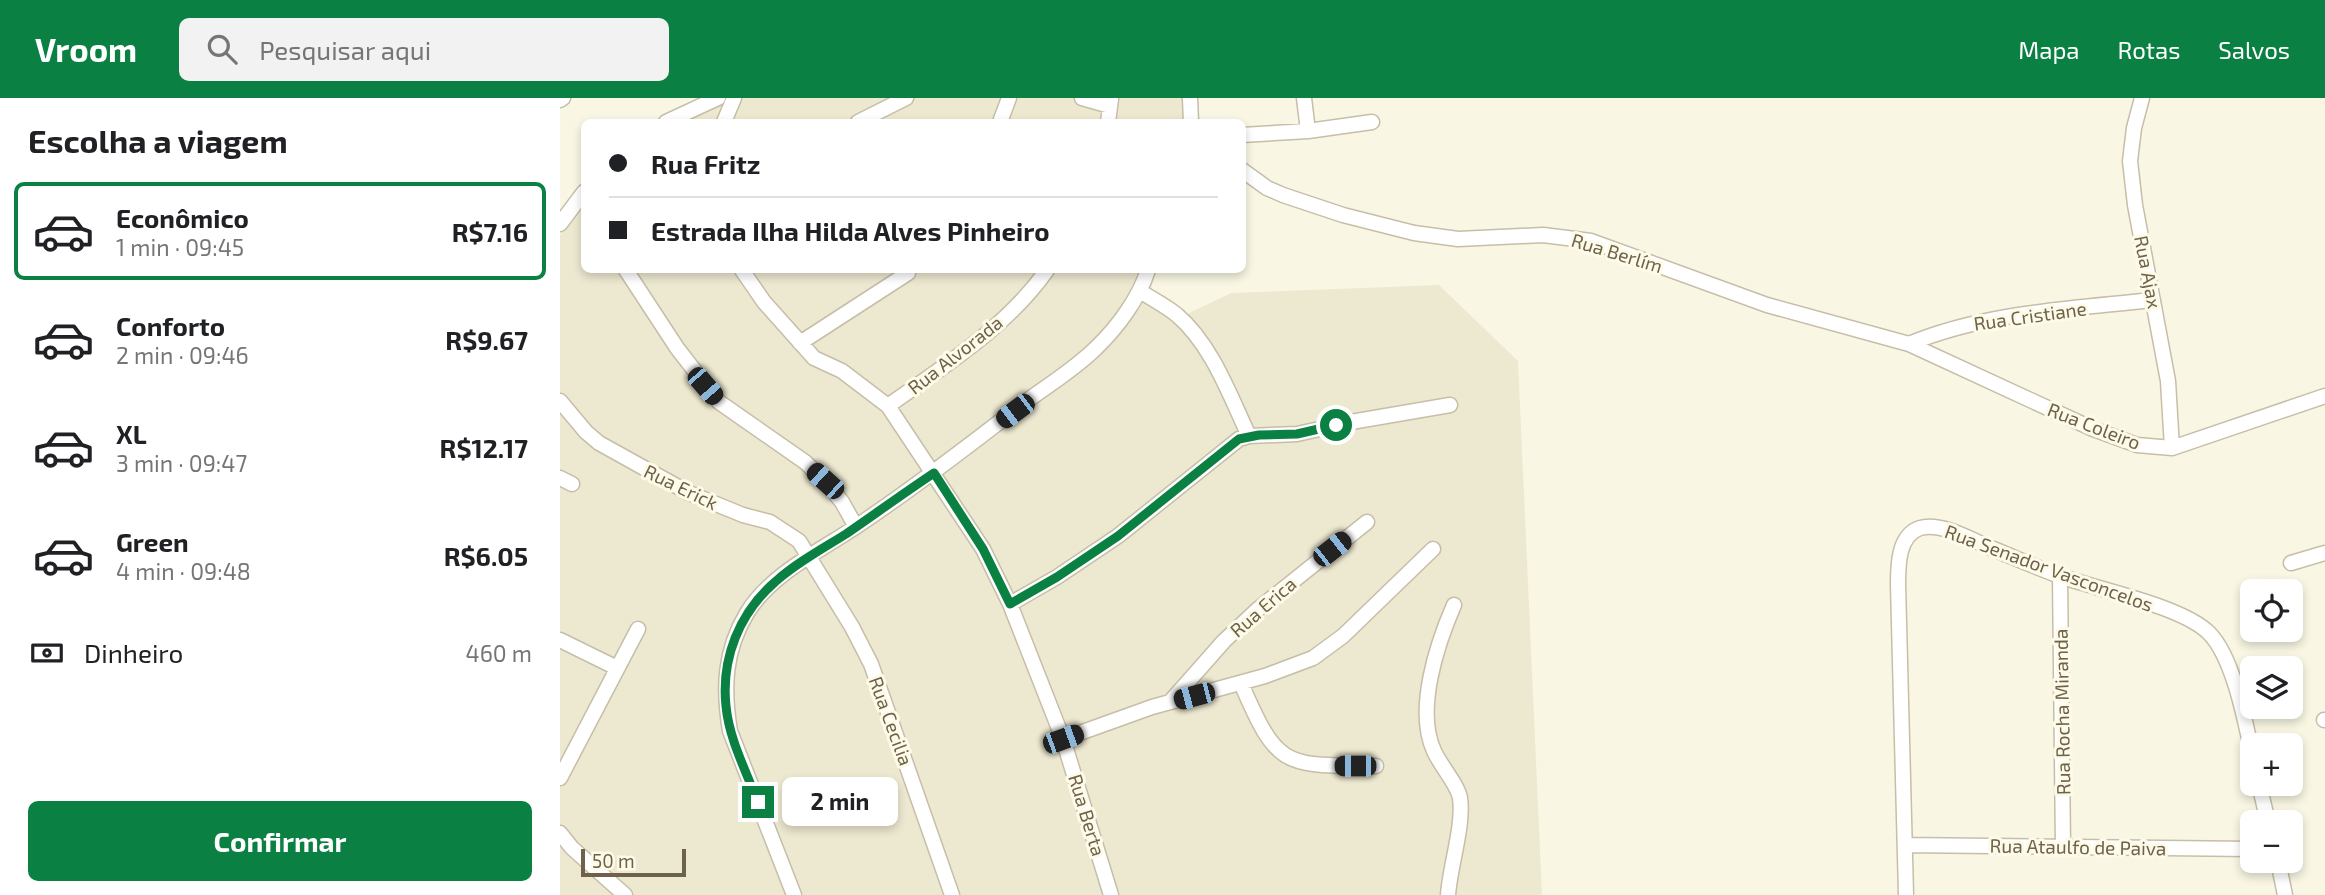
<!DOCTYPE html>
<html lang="pt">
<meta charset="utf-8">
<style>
body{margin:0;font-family:"Exo 2",sans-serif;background:#f2f2f2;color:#202124;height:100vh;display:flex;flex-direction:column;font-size:26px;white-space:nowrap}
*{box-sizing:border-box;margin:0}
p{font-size:23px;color:#757577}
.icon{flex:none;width:38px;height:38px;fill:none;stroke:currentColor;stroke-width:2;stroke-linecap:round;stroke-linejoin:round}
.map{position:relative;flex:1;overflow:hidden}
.details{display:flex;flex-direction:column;background:#fff;width:560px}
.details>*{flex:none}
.guide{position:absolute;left:21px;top:21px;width:665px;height:154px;border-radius:10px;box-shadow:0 4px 10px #0003;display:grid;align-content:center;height:154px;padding:0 28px;background:#fff}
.tools{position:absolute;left:1680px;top:481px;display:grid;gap:14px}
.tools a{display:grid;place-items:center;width:63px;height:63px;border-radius:10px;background:#fff;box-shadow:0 4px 10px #0003;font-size:35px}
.scale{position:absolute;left:21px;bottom:18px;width:105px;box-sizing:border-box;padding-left:7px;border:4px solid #6e624c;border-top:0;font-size:19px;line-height:24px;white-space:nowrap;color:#6e624c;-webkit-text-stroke:5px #fdfbe8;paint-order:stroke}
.end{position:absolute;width:32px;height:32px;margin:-16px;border:9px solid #0b8043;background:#fff;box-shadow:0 0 0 4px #fff}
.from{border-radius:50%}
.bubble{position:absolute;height:49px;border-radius:10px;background:#fff;box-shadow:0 4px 10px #0003;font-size:23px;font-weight:700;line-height:49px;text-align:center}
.car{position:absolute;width:21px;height:42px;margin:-21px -10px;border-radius:9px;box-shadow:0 0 5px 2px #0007;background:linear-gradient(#222 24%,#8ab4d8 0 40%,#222 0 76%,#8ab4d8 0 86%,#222 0)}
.guide b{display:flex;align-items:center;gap:24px;height:66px;font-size:26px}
.guide b+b{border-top:2px solid #e0e0e0}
.guide i{width:18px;height:18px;background:#202124}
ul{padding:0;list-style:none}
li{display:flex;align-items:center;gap:21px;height:98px;margin:0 14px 10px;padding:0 14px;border:4px solid transparent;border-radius:10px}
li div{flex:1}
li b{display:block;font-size:26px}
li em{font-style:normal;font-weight:700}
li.current{border-color:#0b8043}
li>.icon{width:63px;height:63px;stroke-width:1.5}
h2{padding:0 28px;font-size:32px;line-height:84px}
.pay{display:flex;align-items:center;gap:18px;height:77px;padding:0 28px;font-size:26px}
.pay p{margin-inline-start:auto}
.action{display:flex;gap:14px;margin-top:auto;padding:14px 28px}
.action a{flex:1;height:80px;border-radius:10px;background:#0b8043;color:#fff;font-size:28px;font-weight:700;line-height:80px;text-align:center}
header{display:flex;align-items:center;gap:42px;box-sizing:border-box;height:98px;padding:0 35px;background:#0b8043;color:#fff}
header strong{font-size:33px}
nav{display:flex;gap:38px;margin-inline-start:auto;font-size:24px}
.search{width:490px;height:63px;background:#f2f2f2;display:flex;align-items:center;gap:18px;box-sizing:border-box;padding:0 24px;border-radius:10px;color:#757577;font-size:26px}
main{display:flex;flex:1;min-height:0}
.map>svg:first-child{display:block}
</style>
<header>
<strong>Vroom</strong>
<div class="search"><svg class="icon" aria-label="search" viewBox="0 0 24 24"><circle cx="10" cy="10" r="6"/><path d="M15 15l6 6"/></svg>Pesquisar aqui</div>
<nav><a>Mapa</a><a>Rotas</a><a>Salvos</a></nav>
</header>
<main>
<section class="details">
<h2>Escolha a viagem</h2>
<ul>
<li class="current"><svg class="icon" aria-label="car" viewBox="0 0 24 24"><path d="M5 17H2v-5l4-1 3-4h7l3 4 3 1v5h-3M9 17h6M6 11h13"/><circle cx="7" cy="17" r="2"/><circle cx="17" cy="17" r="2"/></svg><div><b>Econômico</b><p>1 min · 09:45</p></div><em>R$7.16</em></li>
<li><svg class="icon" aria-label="car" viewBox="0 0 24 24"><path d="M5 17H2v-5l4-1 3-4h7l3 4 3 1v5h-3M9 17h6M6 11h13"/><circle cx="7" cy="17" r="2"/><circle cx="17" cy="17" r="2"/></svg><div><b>Conforto</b><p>2 min · 09:46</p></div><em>R$9.67</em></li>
<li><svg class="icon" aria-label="car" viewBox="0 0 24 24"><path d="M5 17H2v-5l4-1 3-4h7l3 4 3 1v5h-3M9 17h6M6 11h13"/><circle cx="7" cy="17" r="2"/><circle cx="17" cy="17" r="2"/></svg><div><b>XL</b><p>3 min · 09:47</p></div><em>R$12.17</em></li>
<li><svg class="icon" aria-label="car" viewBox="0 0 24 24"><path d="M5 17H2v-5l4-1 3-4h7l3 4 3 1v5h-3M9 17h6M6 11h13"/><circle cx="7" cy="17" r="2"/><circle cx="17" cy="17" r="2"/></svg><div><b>Green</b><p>4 min · 09:48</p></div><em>R$6.05</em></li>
</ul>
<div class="pay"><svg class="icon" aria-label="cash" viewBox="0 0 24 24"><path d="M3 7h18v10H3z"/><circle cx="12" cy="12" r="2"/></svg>Dinheiro<p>460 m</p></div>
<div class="action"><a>Confirmar</a></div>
</section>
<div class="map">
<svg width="1765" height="797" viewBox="0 0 1765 797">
<rect width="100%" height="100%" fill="#f9f7e3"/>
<path fill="#ede8d0" d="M161,0H631L635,24H116Z
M24,106V172H596L589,198L623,218L671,195L879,187L958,263L982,797H0V137Z"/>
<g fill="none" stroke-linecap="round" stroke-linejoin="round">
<defs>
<path id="street" d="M522,0L550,8
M630,0L631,24
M744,0L748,33
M1582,0L1574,30L1570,63L1575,107L1608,283L1612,350
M0,2L3,0
M106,24L158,0
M164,24L174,0
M298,24L346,0
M440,24L449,0
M548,24L551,1
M682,37L748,33L812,24
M682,72L707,90L723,97L783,117L854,135L898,141L983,137L1031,143L1207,207L1349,246L1533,331L1577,347L1612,350L1765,298
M0,126L24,94
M66,172L117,250L159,304L245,364L265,383L282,404L296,429
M182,172L204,204L254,260L282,273L328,308L423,451L450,506L503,641L551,797
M580,193C592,201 606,208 617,217C652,247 670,298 689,338
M240,245L348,175
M1349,246C1427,214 1511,211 1593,202
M0,303L26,334L39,345L129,395L183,417L210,424L239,443L292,529L311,566L392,797
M328,308C384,268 447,229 487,172
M0,380L12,386
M1731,465L1765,455
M1500,478L1503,749
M450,506L497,479L558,438L679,341L689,338L737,336L791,324L890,307
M0,542L57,570
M681,585C718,672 725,667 816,668
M611,603L664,543L697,512L807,424
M1764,622H1765
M503,641L592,609L705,578L753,560L783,538L873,451
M0,680L78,531
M1699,686L1708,724
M0,735L12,750L65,797
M1345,747L1692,751
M1718,763L1725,797
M234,797L170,633C163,591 164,553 187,515C210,477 258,454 294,430C351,392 406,350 460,308C485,289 514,272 536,250C558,229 579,200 588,172
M888,797C890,768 904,727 900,700C898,687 880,667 874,653C855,612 877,546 894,507
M1346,797L1338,486C1338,468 1338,437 1360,430C1380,424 1408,440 1426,448C1451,458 1475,469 1500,478C1539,492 1622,508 1649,535C1673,559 1685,622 1692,655"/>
</defs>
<use href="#street" stroke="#c6bea8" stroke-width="17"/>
<use href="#street" stroke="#fff" stroke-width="14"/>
</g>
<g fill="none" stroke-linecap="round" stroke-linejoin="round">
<path stroke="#0b8043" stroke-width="9" d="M198,704C186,673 169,641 166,608C161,561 179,515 215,484C236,465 262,451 286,436C315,416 344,395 374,375L423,451L450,506L497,479L558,438L679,341L699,337L737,336L776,327"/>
</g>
<g text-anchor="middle" stroke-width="6" stroke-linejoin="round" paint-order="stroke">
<g font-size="19" fill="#6e624c" stroke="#fdfbe8">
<text transform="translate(1057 155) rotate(17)" y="7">Rua Berlím</text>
<text transform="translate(1588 174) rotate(79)" y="7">Rua Ajax</text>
<text transform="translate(1470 218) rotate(-8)" y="7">Rua Cristiane</text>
<text transform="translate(395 257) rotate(-38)" y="7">Rua Alvorada</text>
<text transform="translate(1534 328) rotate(21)" y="7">Rua Coleiro</text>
<text transform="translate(121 389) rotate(26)" y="7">Rua Erick</text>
<text transform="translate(1489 470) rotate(20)" y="7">Rua Senador Vasconcelos</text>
<text transform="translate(703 509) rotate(-41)" y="7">Rua Erica</text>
<text transform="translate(1502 614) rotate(-91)" y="7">Rua Rocha Miranda</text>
<text transform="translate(331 623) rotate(70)" y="7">Rua Cecilia</text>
<text transform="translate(527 717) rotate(73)" y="7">Rua Berta</text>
<text transform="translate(1518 749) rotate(1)" y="7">Rua Ataulfo de Paiva</text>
</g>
</g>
</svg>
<div class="tools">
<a><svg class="icon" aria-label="locate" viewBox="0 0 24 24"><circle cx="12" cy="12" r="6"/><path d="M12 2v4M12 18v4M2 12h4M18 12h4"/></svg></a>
<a><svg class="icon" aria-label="layers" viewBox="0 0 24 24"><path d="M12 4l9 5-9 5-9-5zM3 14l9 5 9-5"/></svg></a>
<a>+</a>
<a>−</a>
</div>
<div class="scale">50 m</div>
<i class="end from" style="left:776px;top:327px"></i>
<i class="end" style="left:198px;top:704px"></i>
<div class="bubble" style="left:222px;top:679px;width:116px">2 min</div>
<i class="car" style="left:145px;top:288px;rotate:139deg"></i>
<i class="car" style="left:455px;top:313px;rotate:233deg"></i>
<i class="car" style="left:265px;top:383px;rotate:312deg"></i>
<i class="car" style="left:772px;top:451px;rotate:52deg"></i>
<i class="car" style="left:634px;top:598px;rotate:255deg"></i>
<i class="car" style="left:503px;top:641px;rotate:70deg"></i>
<i class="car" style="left:795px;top:668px;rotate:270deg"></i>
<div class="guide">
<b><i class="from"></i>Rua Fritz</b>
<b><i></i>Estrada Ilha Hilda Alves Pinheiro</b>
</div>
</div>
</main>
